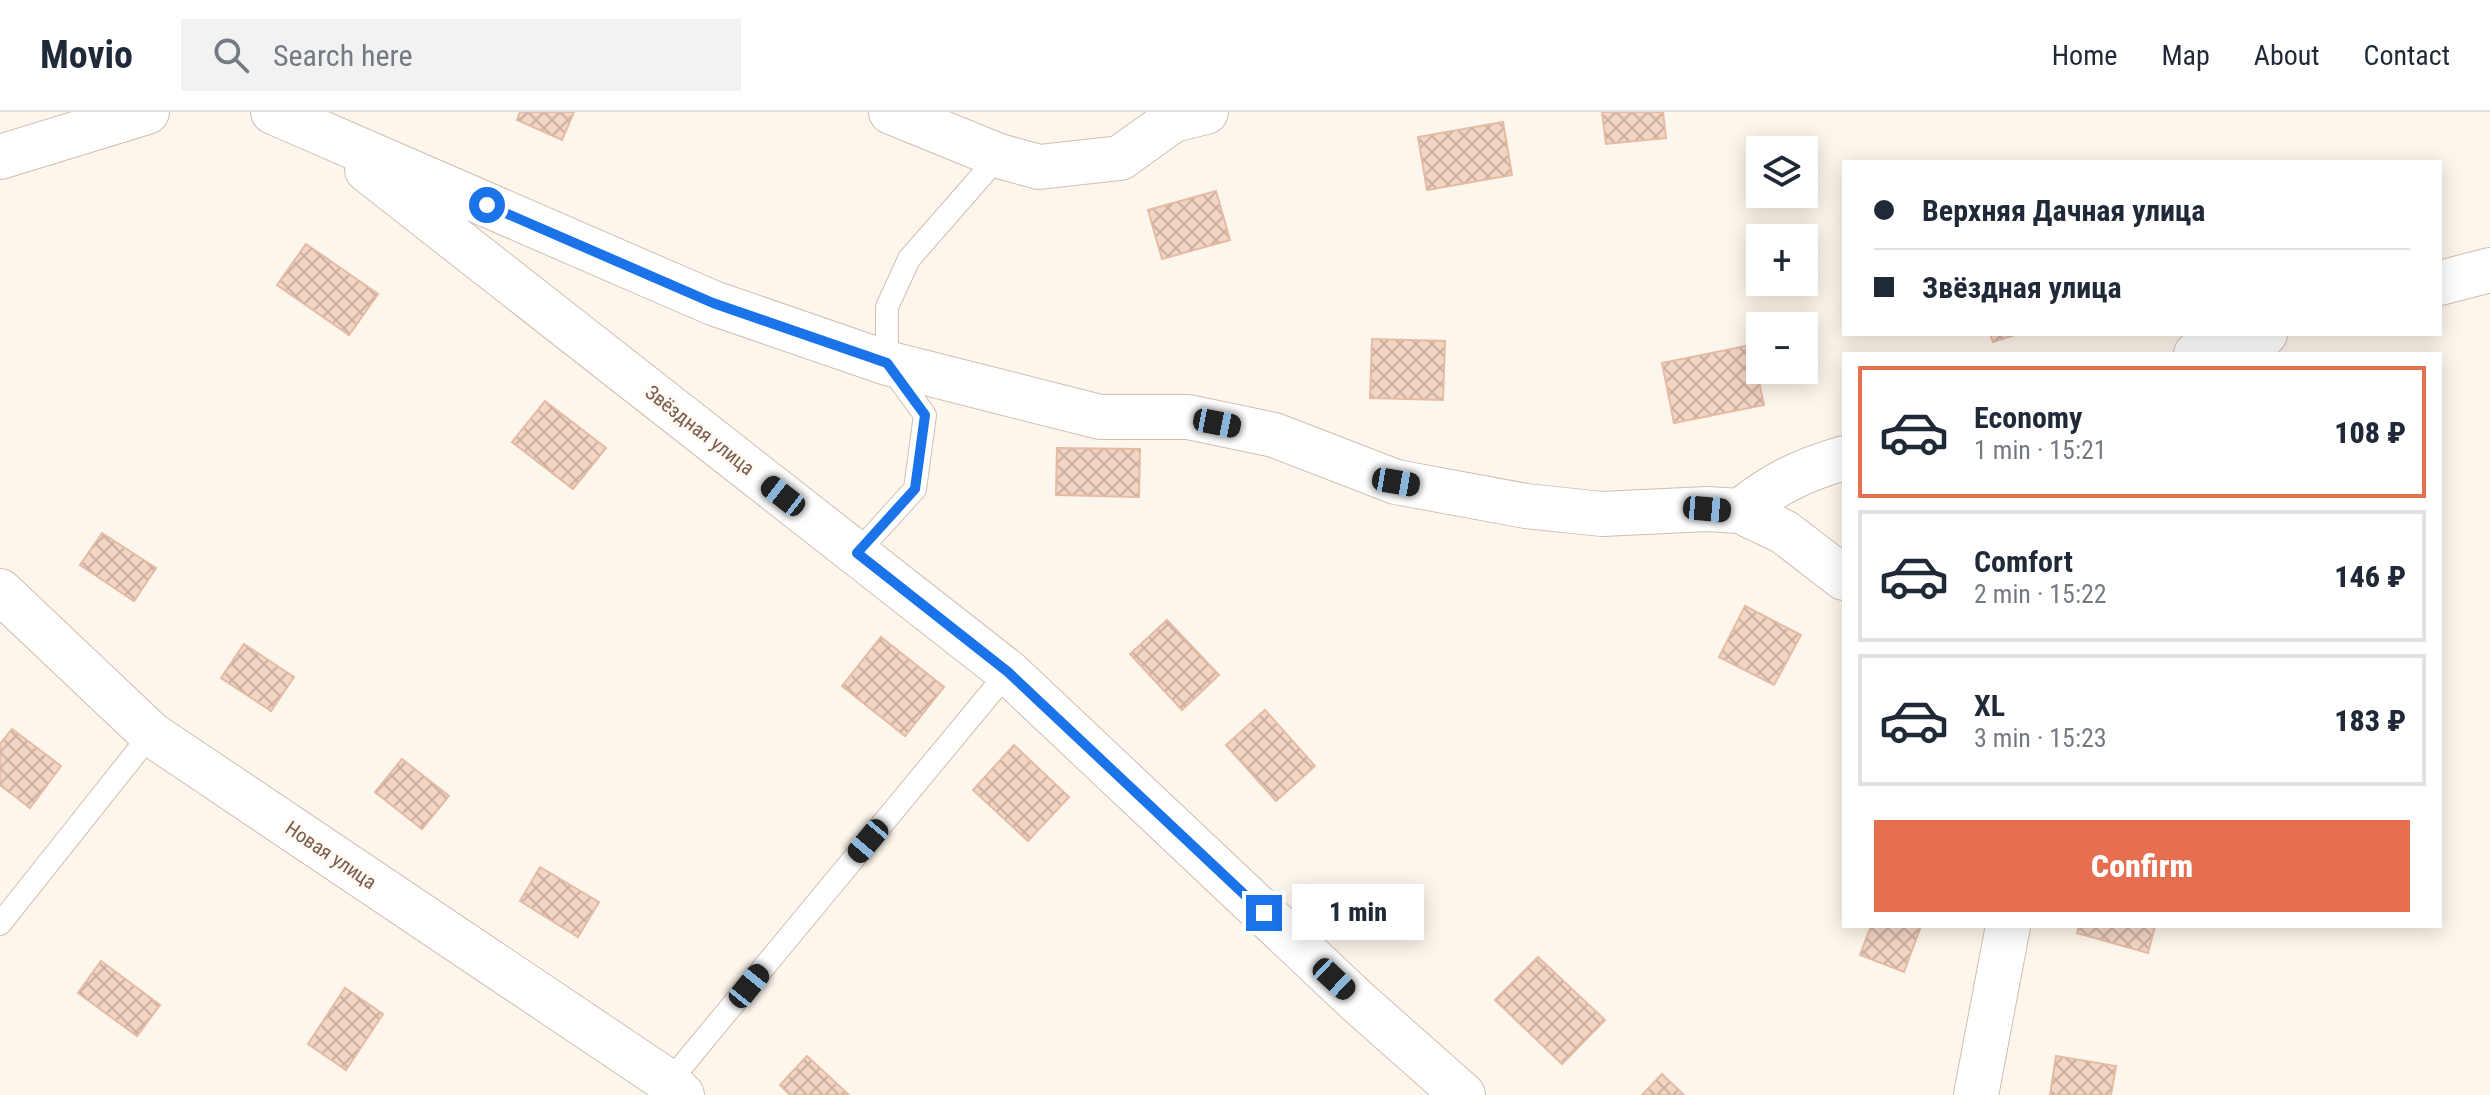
<!DOCTYPE html>
<meta charset="utf-8">
<style>
body{margin:0;font-family:"Roboto Condensed",sans-serif;background:#f2f2f3;color:#1f2937;height:100vh;display:flex;flex-direction:column;font-size:30px;white-space:nowrap}
*{box-sizing:border-box;margin:0}
p{font-size:26px;color:#747a83}
.icon{flex:none;width:44px;height:44px;fill:none;stroke:currentColor;stroke-width:2;stroke-linecap:round;stroke-linejoin:round}
.map{position:relative;flex:1;overflow:hidden}
.panel{position:absolute;left:1842px;top:240px;width:600px;height:576px;display:flex;flex-direction:column;background:#fff;border-radius:0px;box-shadow:0 4px 20px #0003}
.panel>*{flex:none}
.top-card{position:absolute;left:1842px;top:48px;width:600px;height:176px;border-radius:0px;box-shadow:0 4px 20px #0003;display:grid;align-content:center;height:176px;padding:0 32px;background:#fff}
.controls{position:absolute;left:1746px;top:24px;display:grid;gap:16px}
.controls a{display:grid;place-items:center;width:72px;height:72px;border-radius:0px;background:#fff;box-shadow:0 4px 20px #0003;font-size:40px}
.end{position:absolute;width:36px;height:36px;margin:-18px;border:10px solid #1a73e8;background:#fff;box-shadow:0 0 0 4px #fff}
.from{border-radius:50%}
.bubble{position:absolute;height:56px;border-radius:0px;background:#fff;box-shadow:0 4px 20px #0003;font-size:26px;font-weight:800;line-height:56px;text-align:center}
.car{position:absolute;width:24px;height:48px;margin:-24px -12px;border-radius:10px;box-shadow:0 0 6px 2px #0007;background:linear-gradient(#222 24%,#8ab4d8 0 40%,#222 0 76%,#8ab4d8 0 86%,#222 0)}
.top-card b{display:flex;align-items:center;gap:28px;height:76px;font-size:30px}
.top-card b+b{border-top:2px solid #e0e1e3}
.top-card i{width:20px;height:20px;background:#1f2937}
ul{padding:14px 0 0;list-style:none}
li{display:flex;align-items:center;gap:24px;height:132px;margin:0 16px 12px;padding:0 16px;border:4px solid #e0e1e3;border-radius:0px}
li div{flex:1}
li b{display:block;font-size:30px}
li em{font-style:normal;font-weight:800}
li.selected{border-color:#e76f51}
li>.icon{width:72px;height:72px;stroke-width:1.5}
.primary-button{display:flex;gap:16px;margin-top:auto;padding:16px 32px}
.primary-button a{flex:1;height:92px;border-radius:0px;background:#e76f51;color:#fff;font-size:32px;font-weight:800;line-height:92px;text-align:center}
header{display:flex;align-items:center;gap:48px;box-sizing:border-box;height:112px;padding:0 40px;background:#fff;border-bottom:2px solid #e0e1e3}
header strong{font-size:38px}
nav{display:flex;gap:44px;margin-inline-start:auto;font-size:28px}
.search{width:560px;height:72px;background:#f2f2f3;display:flex;align-items:center;gap:20px;box-sizing:border-box;padding:0 28px;border-radius:0px;color:#747a83;font-size:30px}
.map>svg:first-child{display:block}
</style>
<header>
<strong>Movio</strong>
<div class="search"><svg class="icon" aria-label="search" viewBox="0 0 24 24"><circle cx="10" cy="10" r="6"/><path d="M15 15l6 6"/></svg>Search here</div>
<nav><a>Home</a><a>Map</a><a>About</a><a>Contact</a></nav>
</header>
<div class="map">
<svg width="2490" height="983" viewBox="0 0 2490 983">
<defs>
<pattern id="building-cross-hatch" width="8" height="8" patternUnits="userSpaceOnUse" patternTransform="scale(2)"><rect width="8" height="8" fill="#f3d5c3"/><path d="M0 0l8 8M0 8l8-8" fill="none" stroke="#cab0a1"/></pattern>
</defs>
<rect width="100%" height="100%" fill="#fdf6ec"/>
<path fill="url(#building-cross-hatch)" stroke="#e6bba3" stroke-width="2" d="M520,0H574L562,28L517,8Z
M1602,0H1663L1666,26L1606,32Z
M1503,10L1512,63L1427,78L1418,25Z
M1216,79L1230,128L1162,147L1148,98Z
M306,132L378,182L349,223L277,173Z
M1990,222H2018L1993,230Z
M1372,227L1445,229L1443,288L1370,286Z
M1751,233L1764,293L1674,311L1662,251Z
M545,289L606,336L573,377L512,330Z
M1057,336L1140,337L1139,385L1056,383Z
M102,421L156,456L134,489L80,453Z
M1745,494L1801,523L1774,573L1719,545Z
M1167,508L1219,563L1182,598L1130,542Z
M881,525L944,575L905,624L842,574Z
M244,532L294,565L271,599L221,566Z
M1265,598L1315,654L1276,689L1226,633Z
M12,617L61,654L30,696L0,673V632Z
M1014,633L1069,685L1028,729L973,678Z
M402,647L449,684L422,717L375,680Z
M540,755L599,790L578,825L520,789Z
M1871,814H1921L1904,860L1860,843Z
M2079,814H2155L2148,841L2077,821Z
M1538,845L1605,908L1562,952L1495,888Z
M101,849L160,893L137,924L78,881Z
M345,876L383,902L346,958L308,932Z
M807,944L849,983H790L780,973Z
M2056,944L2116,954L2111,983H2050Z
M1662,962L1684,983H1642Z"/>
<g fill="none" stroke-linecap="round" stroke-linejoin="round">
<defs>
<path id="lane" d="M857,441L915,377L925,303L887,251V195L909,147L999,44
M0,812L151,622
M669,970L1008,560"/>
<path id="street" d="M273,0L713,191L887,251L1100,305H1188L1274,323L1396,370L1526,394L1602,402L1707,397L1740,399L1784,420L1844,466
M891,0L999,44L1039,55L1120,46L1173,8L1206,0
M0,45L147,0
M367,58L1008,560L1357,889L1463,983
M2440,171L2490,158
M2196,242L2265,222
M1740,399C1776,371 1800,359 1844,346
M0,479L151,622L669,970L682,983
M1976,983L2008,814"/>
</defs>
<use href="#lane" stroke="#d1beb0" stroke-width="24"/>
<use href="#street" stroke="#d1beb0" stroke-width="46"/>
<use href="#lane" stroke="#fff" stroke-width="22"/>
<use href="#street" stroke="#fff" stroke-width="44"/>
</g>
<g fill="none" stroke-linecap="round" stroke-linejoin="round">
<path stroke="#1a73e8" stroke-width="10" d="M487,93L713,191L887,251L925,303L915,377L857,441L1008,560L1264,801"/>
</g>
<g text-anchor="middle" stroke-width="6" stroke-linejoin="round" paint-order="stroke">
<g font-size="20" fill="#7a5c4d" stroke="#fffaf3">
<text transform="translate(700 318) rotate(38)" y="7">Звёздная улица</text>
<text transform="translate(331 743) rotate(34)" y="7">Новая улица</text>
</g>
</g>
</svg>
<div class="controls">
<a><svg class="icon" aria-label="layers" viewBox="0 0 24 24"><path d="M12 4l9 5-9 5-9-5zM3 14l9 5 9-5"/></svg></a>
<a>+</a>
<a>−</a>
</div>
<i class="end from" style="left:487px;top:93px"></i>
<i class="end" style="left:1264px;top:801px"></i>
<div class="bubble" style="left:1292px;top:772px;width:132px">1 min</div>
<i class="car" style="left:1217px;top:311px;rotate:101deg"></i>
<i class="car" style="left:1396px;top:370px;rotate:100deg"></i>
<i class="car" style="left:783px;top:384px;rotate:308deg"></i>
<i class="car" style="left:1707px;top:397px;rotate:95deg"></i>
<i class="car" style="left:868px;top:729px;rotate:220deg"></i>
<i class="car" style="left:1334px;top:867px;rotate:133deg"></i>
<i class="car" style="left:749px;top:874px;rotate:39deg"></i>
<div class="top-card">
<b><i class="from"></i>Верхняя Дачная улица</b>
<b><i></i>Звёздная улица</b>
</div>
<section class="panel">
<ul>
<li class="selected"><svg class="icon" aria-label="car" viewBox="0 0 24 24"><path d="M5 17H2v-5l4-1 3-4h7l3 4 3 1v5h-3M9 17h6M6 11h13"/><circle cx="7" cy="17" r="2"/><circle cx="17" cy="17" r="2"/></svg><div><b>Economy</b><p>1 min · 15:21</p></div><em>108 ₽</em></li>
<li><svg class="icon" aria-label="car" viewBox="0 0 24 24"><path d="M5 17H2v-5l4-1 3-4h7l3 4 3 1v5h-3M9 17h6M6 11h13"/><circle cx="7" cy="17" r="2"/><circle cx="17" cy="17" r="2"/></svg><div><b>Comfort</b><p>2 min · 15:22</p></div><em>146 ₽</em></li>
<li><svg class="icon" aria-label="car" viewBox="0 0 24 24"><path d="M5 17H2v-5l4-1 3-4h7l3 4 3 1v5h-3M9 17h6M6 11h13"/><circle cx="7" cy="17" r="2"/><circle cx="17" cy="17" r="2"/></svg><div><b>XL</b><p>3 min · 15:23</p></div><em>183 ₽</em></li>
</ul>
<div class="primary-button"><a>Confirm</a></div>
</section>
</div>
